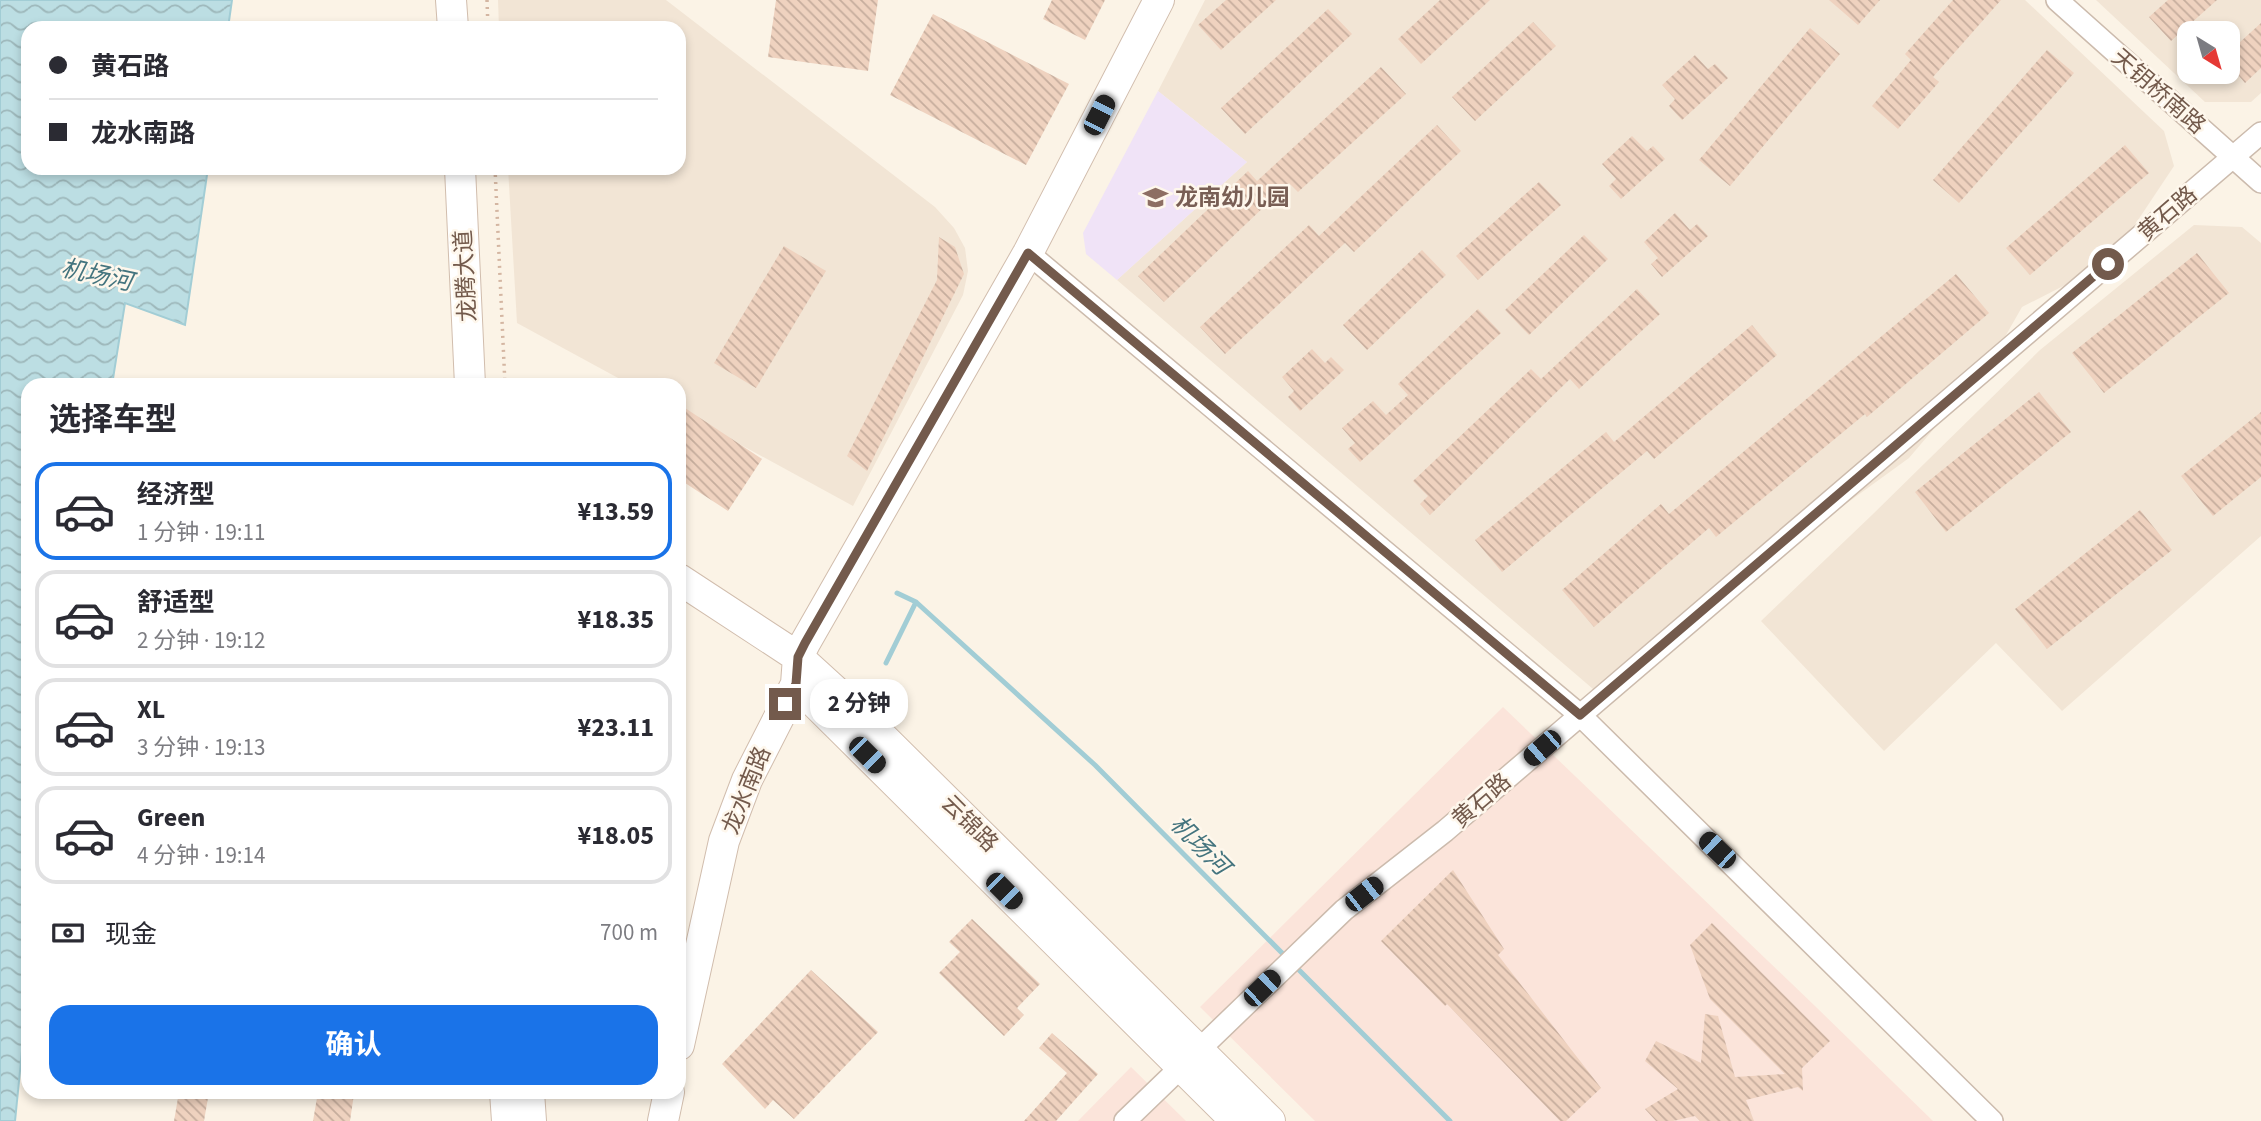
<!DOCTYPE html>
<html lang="zh">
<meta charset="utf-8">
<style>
body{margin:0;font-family:"Source Sans 3","Noto Sans SC",sans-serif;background:#f7f7f7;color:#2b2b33;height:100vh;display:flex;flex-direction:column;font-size:26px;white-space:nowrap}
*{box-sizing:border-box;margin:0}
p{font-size:23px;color:#7c7c81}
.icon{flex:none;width:38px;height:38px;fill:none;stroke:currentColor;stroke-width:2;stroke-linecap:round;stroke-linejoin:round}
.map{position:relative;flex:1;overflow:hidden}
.drawer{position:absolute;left:21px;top:378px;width:665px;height:721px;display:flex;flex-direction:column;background:#fff;border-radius:21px;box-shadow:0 4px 10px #0003}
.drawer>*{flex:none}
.top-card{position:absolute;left:21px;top:21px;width:665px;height:154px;border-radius:21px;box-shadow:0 4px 10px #0003;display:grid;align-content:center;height:154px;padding:0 28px;background:#fff}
.needle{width:46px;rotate:143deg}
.fabs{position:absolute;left:2177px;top:21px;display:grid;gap:14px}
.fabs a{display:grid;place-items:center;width:63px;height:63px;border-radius:14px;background:#fff;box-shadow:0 4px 10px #0003;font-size:35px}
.end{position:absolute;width:32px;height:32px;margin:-16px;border:9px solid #735a4c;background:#fff;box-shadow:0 0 0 4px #fff}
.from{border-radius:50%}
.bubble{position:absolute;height:49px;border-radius:21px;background:#fff;box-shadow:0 4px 10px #0003;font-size:23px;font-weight:700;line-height:49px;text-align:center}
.car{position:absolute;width:21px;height:42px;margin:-21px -10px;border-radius:9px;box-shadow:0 0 5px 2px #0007;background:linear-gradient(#222 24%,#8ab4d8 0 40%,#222 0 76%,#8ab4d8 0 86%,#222 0)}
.top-card b{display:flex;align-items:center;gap:24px;height:66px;font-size:26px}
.top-card b+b{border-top:2px solid #e1e1e2}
.top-card i{width:18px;height:18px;background:#2b2b33}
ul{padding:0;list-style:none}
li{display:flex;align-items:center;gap:21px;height:98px;margin:0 14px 10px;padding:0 14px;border:4px solid #e1e1e2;border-radius:21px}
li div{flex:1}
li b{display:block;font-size:26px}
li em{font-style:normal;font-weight:700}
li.active{border-color:#1a73e8}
li>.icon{width:63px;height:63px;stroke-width:1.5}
h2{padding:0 28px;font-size:32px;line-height:84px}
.pay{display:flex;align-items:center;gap:18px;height:77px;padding:0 28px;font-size:26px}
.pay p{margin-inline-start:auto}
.action{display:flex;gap:14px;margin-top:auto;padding:14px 28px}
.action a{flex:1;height:80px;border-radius:21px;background:#1a73e8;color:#fff;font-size:28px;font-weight:700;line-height:80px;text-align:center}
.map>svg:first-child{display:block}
</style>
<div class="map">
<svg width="2261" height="1121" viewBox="0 0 2261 1121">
<defs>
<pattern id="water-waves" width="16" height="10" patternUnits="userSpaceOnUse" patternTransform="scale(1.75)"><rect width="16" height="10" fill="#bcdee3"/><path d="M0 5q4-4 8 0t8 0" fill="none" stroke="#9db7ba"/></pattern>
<pattern id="building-back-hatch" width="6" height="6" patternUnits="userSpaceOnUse" patternTransform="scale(1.75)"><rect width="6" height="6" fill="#efd2bf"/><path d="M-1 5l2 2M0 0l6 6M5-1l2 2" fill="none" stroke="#c6ad9d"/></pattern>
</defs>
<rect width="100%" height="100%" fill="#fbf3e6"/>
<path fill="#f2e5d5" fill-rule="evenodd" d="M498,0H666L935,207L954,228L965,248L968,271L963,295L853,506L679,411V385H631L517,323L508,168H679V28H499Z
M1205,0H2025L2164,131L2174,166L2110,262L2022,307L1990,363L1909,458L1825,519L1629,687L1593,689L1117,280L1247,162L1158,91Z
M2096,0H2261V93L2251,102H2205ZM2189,33H2228V72H2189Z
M2194,225L2242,227L2261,243V536L2062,711L1996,643L1884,751L1761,621L1872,515L2040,350Z"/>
<path fill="#fbe4da" d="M1503,707L1815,1006L1933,1121H1315L1200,1007Z
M1131,1067L1186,1121H1078Z"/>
<path fill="#f0e3f7" d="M1158,91L1247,162L1117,280L1086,254L1083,233Z"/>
<path fill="url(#water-waves)" stroke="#a2cdd5" stroke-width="2" d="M0,0H232L228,28H28V168H208L185,325L125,303L112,385H28V991L15,1121H0Z"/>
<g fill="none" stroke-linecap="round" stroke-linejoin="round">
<path stroke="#a2cdd5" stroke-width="5" d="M897,593L916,602L1095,765L1287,958
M886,663L916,602
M1294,965L1450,1121"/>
</g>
<path fill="url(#building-back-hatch)" d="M776,0H878L868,71L768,57Z
M1052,0H1105L1085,40L1043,19Z
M1226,0H1276L1221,50L1198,25Z
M1440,0H1490L1421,64L1398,39Z
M1829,0H1880L1858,25Z
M1953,0H2001L1933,77L1939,82L1898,129L1872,106L1911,60L1905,54Z
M2168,0H2217L2171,41L2149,17Z
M1328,9L1352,34L1245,134L1221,108Z
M933,14L1069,84L1026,165L890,95Z
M1533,22L1556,46L1475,121L1452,97Z
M2261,23V68L2245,83L2228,63V53Z
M1810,28L1840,54L1730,186L1699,160Z
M2047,50L2074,73L1959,203L1933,180Z
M1695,55L1708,69L1715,64L1728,78L1682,120L1669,106L1675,99L1662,85Z
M1381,67L1406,94L1298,192L1289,183L1164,302L1138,276L1248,171L1257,181Z
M1437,125L1461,151L1354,252L1345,243L1225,354L1200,327L1309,225L1319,236Z
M1632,136L1647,151L1653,146L1665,159L1621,199L1609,186L1616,179L1602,164Z
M2125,145L2149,173L2030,275L2006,248Z
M1539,182L1561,205L1478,280L1456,256Z
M1675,213L1690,230L1697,224L1708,236L1662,277L1651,264L1658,258L1644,242Z
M1584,235L1608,259L1529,335L1505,310Z
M939,237L955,247L964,274L867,471L847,456L937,280Z
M784,246L826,271L756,388L714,363Z
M1422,250L1446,275L1367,350L1343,325Z
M2197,253L2229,293L2104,393L2072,353Z
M1956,274L1989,313L1867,417L1865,414L1716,537L1709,528L1594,627L1562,590L1661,504L1669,514Z
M1637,289L1660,314L1579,389L1570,379L1430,515L1420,504L1428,496L1413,481L1531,369L1541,379Z
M1478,309L1501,333L1360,462L1348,449L1355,443L1342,428L1373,401L1386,415L1408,395L1398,384Z
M1752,325L1777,355L1654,459L1647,451L1502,572L1475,540L1606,432L1614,442Z
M1312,349L1325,363L1331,357L1344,370L1300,411L1288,397L1294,391L1282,377Z
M2039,392L2071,432L1946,532L1915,492Z
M679,404L762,459L728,511L679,479Z
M2261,412V477L2213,516L2181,476Z
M2140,510L2172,550L2047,649L2015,609Z
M1453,870L1504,949L1498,955L1601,1088L1566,1121H1560L1447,1004L1445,1006L1381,941Z
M972,919L1040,984L1017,1008L1024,1015L1004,1036L939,973L960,952L949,942Z
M1712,923L1830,1041L1802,1068L1803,1091L1798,1087L1746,1100L1754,1121H1700L1695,1116L1673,1121H1656L1645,1109L1678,1089L1645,1061L1656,1041L1701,1063L1705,1014L1718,1016L1735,1077L1785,1074L1710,999L1690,945Z
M811,970L878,1032L794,1119L773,1100L765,1109L722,1064Z
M1052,1033L1098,1074L1056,1121H1024L1067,1073L1039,1048Z
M179,1092H209L204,1121H174Z
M318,1092L354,1094L350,1121H313Z"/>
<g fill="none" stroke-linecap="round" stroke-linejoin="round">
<defs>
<path id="street" d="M2057,0L2261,182
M1028,253L1580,715L1992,1121
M1125,1121L1344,910L1445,831L2261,133"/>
<path id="secondary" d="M451,0L453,28
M460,168L470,385
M679,579L798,657L843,698L1270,1121
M796,684L1236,1121
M679,1045L724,841L747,780L796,684L798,657L805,643L1028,253L1159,0
M505,1092L507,1121
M529,1092L531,1121
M663,1121L669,1092"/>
</defs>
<use href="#street" stroke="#ccbbad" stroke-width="24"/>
<use href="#secondary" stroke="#d1bdad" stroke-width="32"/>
<path stroke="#d4b6a2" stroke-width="3.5" stroke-dasharray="2 5" stroke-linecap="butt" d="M487,0L488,28
M495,168L505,385"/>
<use href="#street" stroke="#fff" stroke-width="21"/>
<use href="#secondary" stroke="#fff" stroke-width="30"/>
</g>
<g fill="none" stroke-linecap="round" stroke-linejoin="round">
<path stroke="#735a4c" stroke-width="9" d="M785,704L796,684L798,657L805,643L1028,253L1580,715L2108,264"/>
</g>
<defs>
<symbol id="school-bare" viewBox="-9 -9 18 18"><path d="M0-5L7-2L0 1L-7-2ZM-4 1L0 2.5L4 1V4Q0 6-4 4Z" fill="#8d6e63" stroke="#fef7ec" stroke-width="2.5" paint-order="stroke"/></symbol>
</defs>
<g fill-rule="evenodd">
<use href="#school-bare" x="1138" y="180" width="35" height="35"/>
</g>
<g text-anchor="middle" stroke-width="5" stroke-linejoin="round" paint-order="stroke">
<g font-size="23" fill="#735a4c" stroke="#fef7ec">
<text transform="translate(2159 91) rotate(41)" y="8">天钥桥南路</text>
<text transform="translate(2167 213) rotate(-41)" y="8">黄石路</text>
<text transform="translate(465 276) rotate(-93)" y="8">龙腾大道</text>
<text transform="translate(746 790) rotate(-68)" y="8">龙水南路</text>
<text transform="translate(1481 800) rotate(-41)" y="8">黄石路</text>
<text transform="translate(970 823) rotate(45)" y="8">云锦路</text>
</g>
<g font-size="23" font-weight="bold" fill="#785e54" stroke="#fef7ec" text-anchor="start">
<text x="1175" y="205">龙南幼儿园</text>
</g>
<g font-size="24" font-style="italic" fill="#44747e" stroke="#fef7ec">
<text transform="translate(97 275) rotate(12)" y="8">机场河</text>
<text transform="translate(1200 845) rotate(45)" y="8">机场河</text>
</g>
</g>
</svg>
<div class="fabs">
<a><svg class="needle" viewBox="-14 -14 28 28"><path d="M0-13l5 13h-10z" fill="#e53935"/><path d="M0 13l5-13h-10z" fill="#7c7c81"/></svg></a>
</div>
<i class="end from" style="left:2108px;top:264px"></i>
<i class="end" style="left:785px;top:704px"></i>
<div class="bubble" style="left:810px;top:679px;width:98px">2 分钟</div>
<i class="car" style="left:1099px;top:115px;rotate:27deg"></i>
<i class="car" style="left:1542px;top:748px;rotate:229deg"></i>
<i class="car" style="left:867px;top:755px;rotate:135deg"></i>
<i class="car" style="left:1717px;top:850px;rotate:314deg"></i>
<i class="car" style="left:1004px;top:891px;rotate:135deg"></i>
<i class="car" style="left:1364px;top:894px;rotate:52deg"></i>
<i class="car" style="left:1262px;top:988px;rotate:46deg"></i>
<div class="top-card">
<b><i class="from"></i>黄石路</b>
<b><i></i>龙水南路</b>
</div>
<section class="drawer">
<h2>选择车型</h2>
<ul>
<li class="active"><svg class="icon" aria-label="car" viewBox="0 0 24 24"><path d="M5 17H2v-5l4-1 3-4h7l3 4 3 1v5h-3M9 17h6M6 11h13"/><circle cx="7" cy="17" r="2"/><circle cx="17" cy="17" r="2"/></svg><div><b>经济型</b><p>1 分钟 · 19:11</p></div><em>¥13.59</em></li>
<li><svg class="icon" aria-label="car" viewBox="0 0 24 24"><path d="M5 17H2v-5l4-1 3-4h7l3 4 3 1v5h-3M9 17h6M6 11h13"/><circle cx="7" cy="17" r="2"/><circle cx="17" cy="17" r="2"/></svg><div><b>舒适型</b><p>2 分钟 · 19:12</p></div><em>¥18.35</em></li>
<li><svg class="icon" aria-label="car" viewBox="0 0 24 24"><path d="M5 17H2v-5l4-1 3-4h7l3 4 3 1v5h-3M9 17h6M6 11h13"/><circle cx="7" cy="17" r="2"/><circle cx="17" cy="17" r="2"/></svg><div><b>XL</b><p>3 分钟 · 19:13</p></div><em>¥23.11</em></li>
<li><svg class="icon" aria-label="car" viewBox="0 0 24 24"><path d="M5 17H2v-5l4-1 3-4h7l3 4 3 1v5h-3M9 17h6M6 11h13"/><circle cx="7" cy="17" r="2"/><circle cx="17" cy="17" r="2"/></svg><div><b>Green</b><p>4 分钟 · 19:14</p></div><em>¥18.05</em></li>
</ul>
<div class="pay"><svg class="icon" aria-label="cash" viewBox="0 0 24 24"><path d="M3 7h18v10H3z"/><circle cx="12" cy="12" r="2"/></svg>现金<p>700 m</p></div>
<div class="action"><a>确认</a></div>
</section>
</div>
